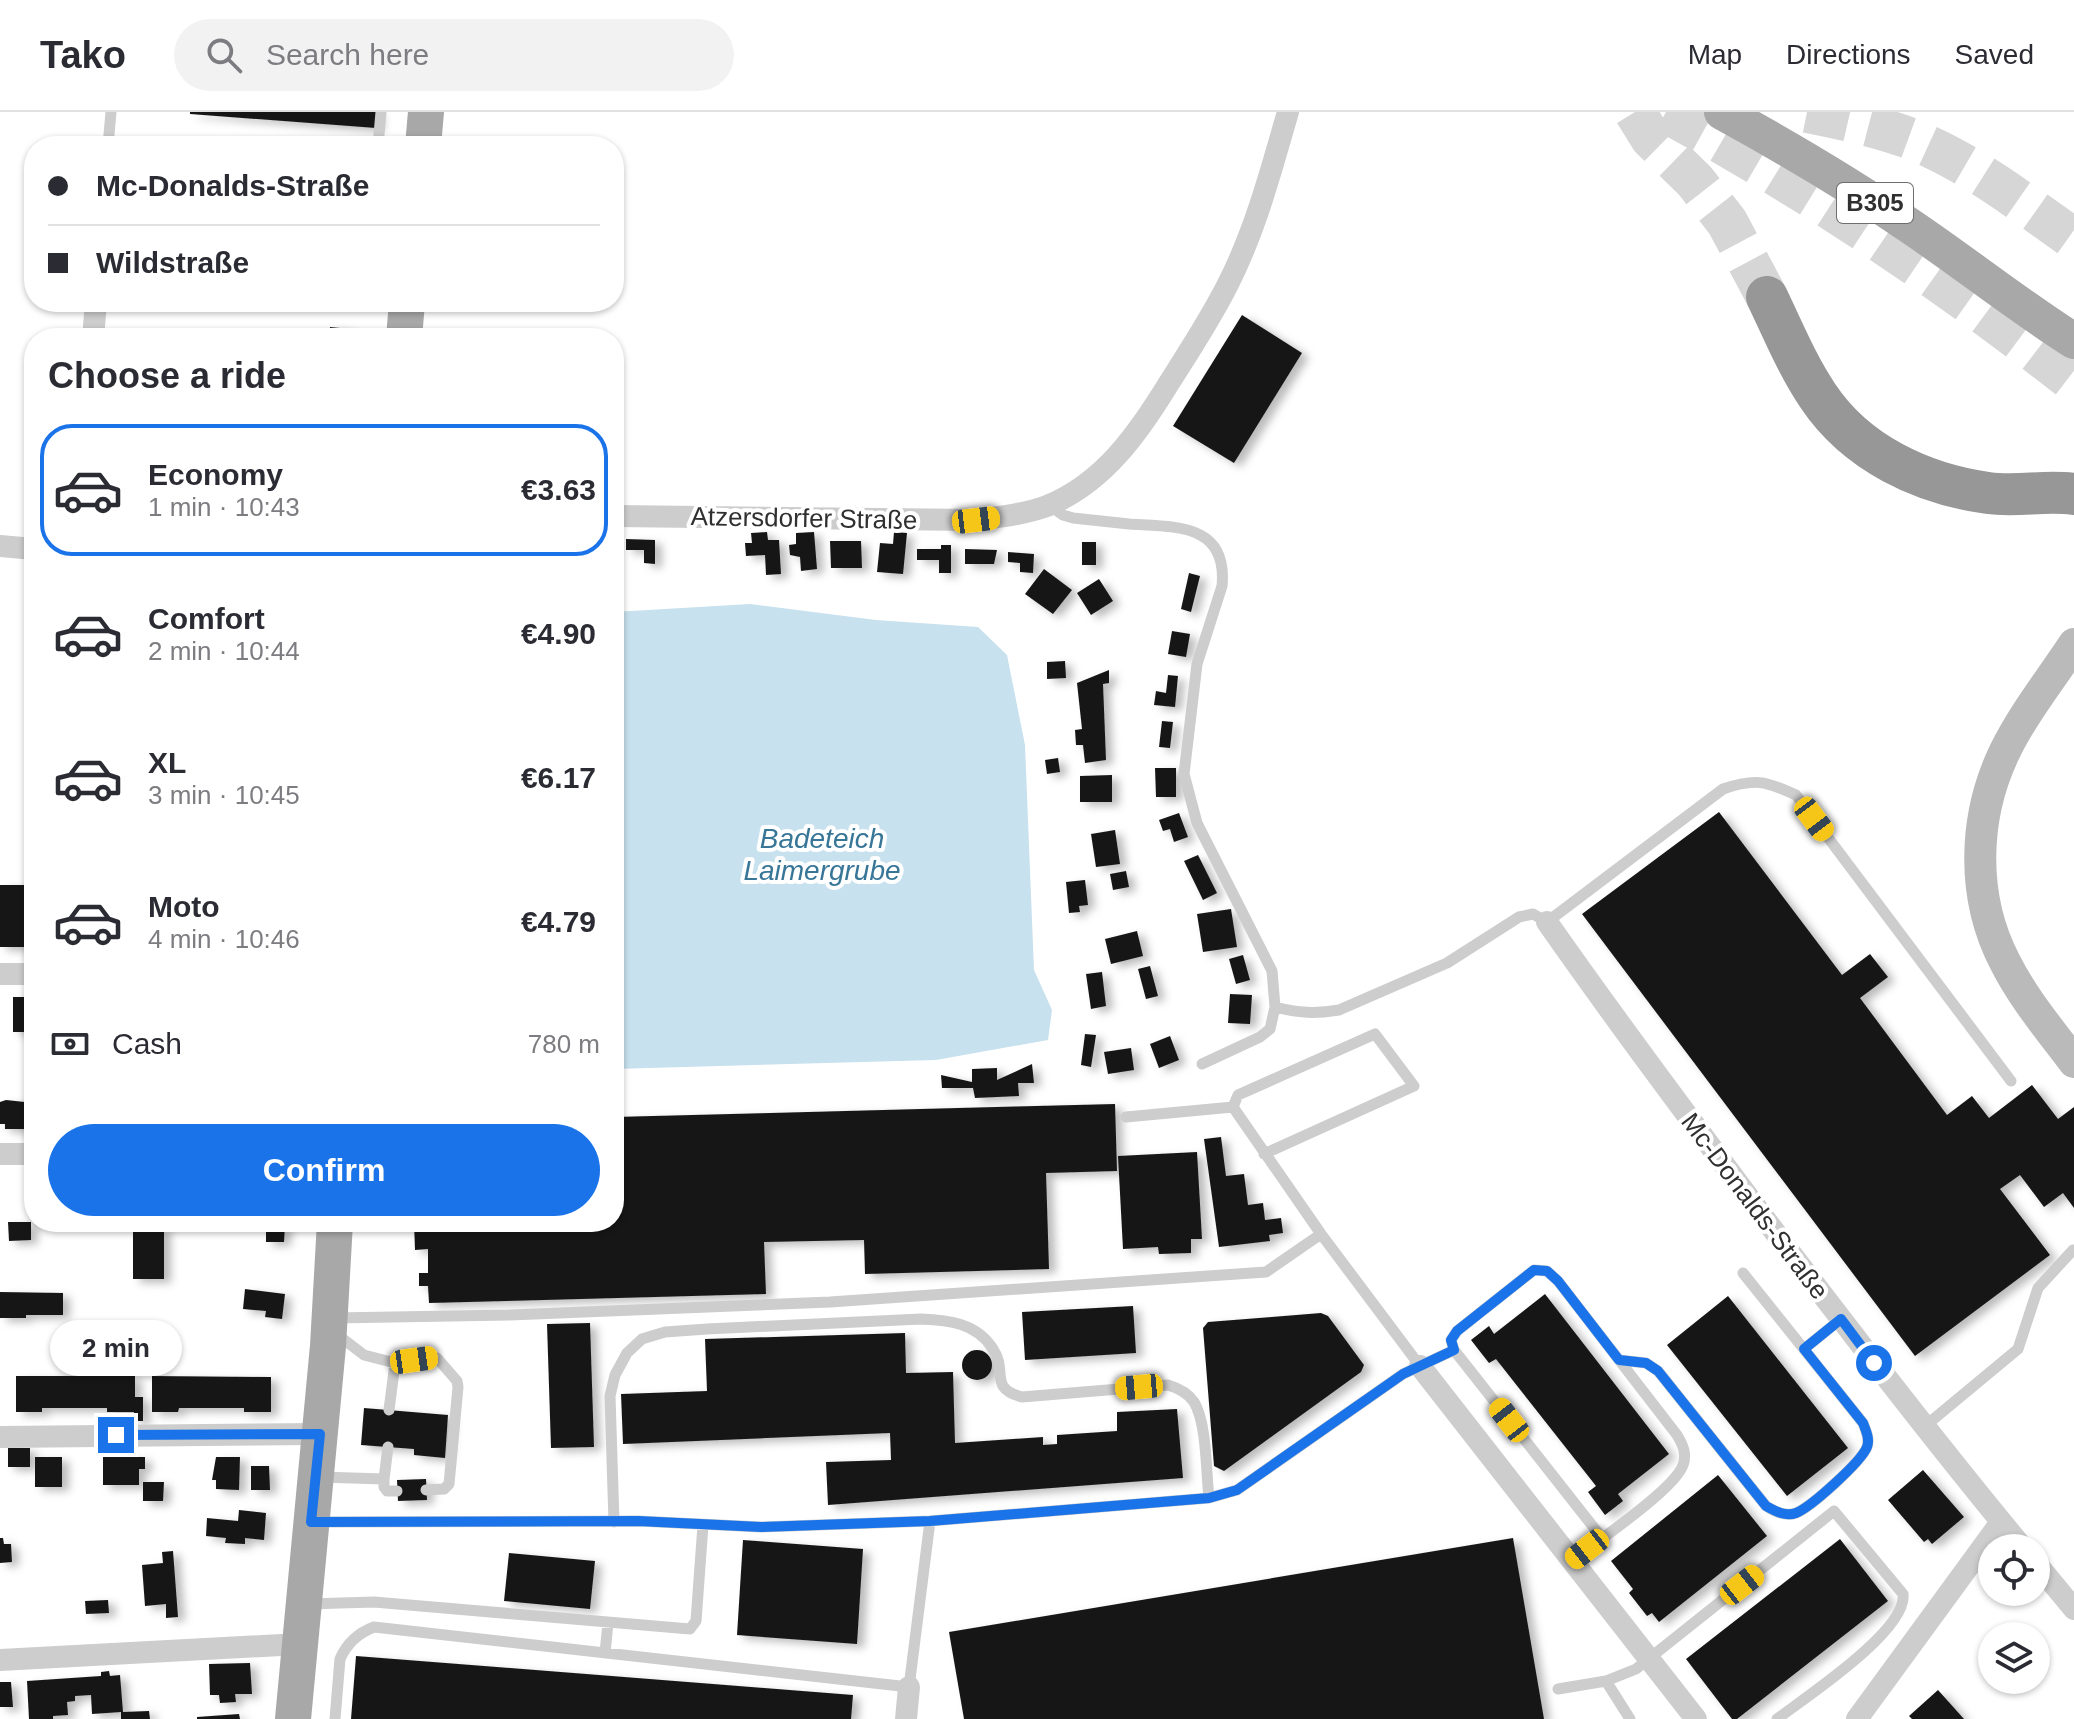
<!DOCTYPE html>
<meta charset="utf-8">
<style>
body{margin:0;font-family:Arial,sans-serif;background:#f2f2f3;color:#2b2b33;height:100vh;display:flex;flex-direction:column;font-size:30px;white-space:nowrap}
*{box-sizing:border-box;margin:0}
p{font-size:26px;color:#7c7c81}
.icon{flex:none;width:44px;height:44px;fill:none;stroke:currentColor;stroke-width:2;stroke-linecap:round;stroke-linejoin:round}
.map{position:relative;flex:1;overflow:hidden}
.panel{position:absolute;left:24px;top:216px;width:600px;height:904px;display:flex;flex-direction:column;background:#fff;border-radius:32px;box-shadow:0 2px 6px #0004}
.panel>*{flex:none}
.guide{position:absolute;left:24px;top:24px;width:600px;height:176px;border-radius:32px;box-shadow:0 2px 6px #0004;display:grid;align-content:center;height:176px;padding:0 24px;background:#fff}
.controls{position:absolute;left:1978px;top:1422px;display:grid;gap:16px}
.controls a{display:grid;place-items:center;width:72px;height:72px;border-radius:50%;background:#fff;box-shadow:0 2px 6px #0004;font-size:40px}
.end{position:absolute;width:36px;height:36px;margin:-18px;border:10px solid #1a73e8;background:#fff;box-shadow:0 0 0 4px #fff}
.from{border-radius:50%}
.bubble{position:absolute;height:56px;border-radius:28px;background:#fff;box-shadow:0 2px 6px #0004;font-size:26px;font-weight:700;line-height:56px;text-align:center}
.car{position:absolute;width:24px;height:48px;margin:-24px -12px;border-radius:10px;box-shadow:0 0 6px 2px #0007;background:linear-gradient(#f5c518 24%,#345 0 40%,#f5c518 0 76%,#345 0 86%,#f5c518 0)}
.guide b{display:flex;align-items:center;gap:28px;height:76px;font-size:30px}
.guide b+b{border-top:2px solid #e1e1e2}
.guide i{width:20px;height:20px;background:#2b2b33}
ul{padding:0;list-style:none}
li{display:flex;align-items:center;gap:24px;height:132px;margin:0 16px 12px;padding:0 8px;border:4px solid transparent;border-radius:32px}
li div{flex:1}
li b{display:block;font-size:30px}
li em{font-style:normal;font-weight:700}
li.selected{border-color:#1a73e8}
li>.icon{width:72px;height:72px;stroke-width:1.5}
h2{padding:0 24px;font-size:36px;line-height:96px}
.pay{display:flex;align-items:center;gap:20px;height:88px;padding:0 24px;font-size:30px}
.pay p{margin-inline-start:auto}
.primary-button{display:flex;gap:16px;margin-top:auto;padding:16px 24px}
.primary-button a{flex:1;height:92px;border-radius:48px;background:#1a73e8;color:#fff;font-size:32px;font-weight:700;line-height:92px;text-align:center}
header{display:flex;align-items:center;gap:48px;box-sizing:border-box;height:112px;padding:0 40px;background:#fff;border-bottom:2px solid #e1e1e2}
header strong{font-size:38px}
nav{display:flex;gap:44px;margin-inline-start:auto;font-size:28px}
.search{width:560px;height:72px;background:#f2f2f3;display:flex;align-items:center;gap:20px;box-sizing:border-box;padding:0 28px;border-radius:44px;color:#7c7c81;font-size:30px}
.map>svg:first-child{display:block}
</style>
<header>
<strong>Tako</strong>
<div class="search"><svg class="icon" aria-label="search" viewBox="0 0 24 24"><circle cx="10" cy="10" r="6"/><path d="M15 15l6 6"/></svg>Search here</div>
<nav><a>Map</a><a>Directions</a><a>Saved</a></nav>
</header>
<div class="map">
<svg width="2074" height="1607" viewBox="0 0 2074 1607">
<defs>
<filter id="shadow"><feDropShadow dx="7" dy="4" stdDeviation="4" flood-color="#0004"/></filter>
</defs>
<rect width="100%" height="100%" fill="#fff"/>
<path fill="#c8e1ee" d="M750,492L876,508L978,515L1007,543L1025,633L1034,858L1052,898L1048,928L936,948L614,957V500Z"/>
<path fill="#171717" filter="url(#shadow)" d="M190,0H377L376,16L190,2Z
M1242,203L1302,241L1234,351L1173,314Z
M330,215L350,217V226H329Z
M767,420L768,428H779L781,462L766,463L765,443L746,444L745,431H752L751,421Z
M814,420L817,457L801,459L800,445L790,443L789,433L796,432V421Z
M894,420L907,421L903,462L877,460L880,431L893,432Z
M626,427L655,428V452L644,451V438H626Z
M830,429H861L862,456H831Z
M1082,430H1096V453H1082Z
M941,433H951V461H939V448H917V437H941Z
M965,437L997,438L994,452H965Z
M1008,440L1034,442L1033,461L1020,460V451L1008,450Z
M1044,457L1072,478L1053,502L1025,482Z
M1189,461L1200,464L1191,500L1181,497Z
M1099,467L1113,489L1091,503L1077,481Z
M1172,519L1190,522L1186,545L1168,542Z
M1065,549L1066,566L1047,567V550Z
M1109,558V571L1103,572L1106,648L1085,651L1083,633H1076L1075,618L1082,617L1077,571Z
M1168,563L1178,564L1175,595L1154,593L1156,579L1166,581Z
M1162,609L1173,610L1170,636L1159,635Z
M1058,646L1060,660L1047,662L1045,648Z
M1155,656H1176V685H1156Z
M1112,663V690H1080V664Z
M1719,700L1842,863L1870,842L1888,865L1860,886L1947,1003L1972,984L1989,1006L2032,973L2058,1007L2074,995V1096L2063,1081L2044,1095L2020,1063L2000,1077L2050,1143L1915,1244L1582,802Z
M1179,701L1188,725L1174,730L1170,717L1163,719L1159,708Z
M1115,718L1120,752L1096,755L1091,722Z
M1198,743L1217,781L1203,788L1184,749Z
M1126,759L1129,775L1113,778L1110,762Z
M1085,768L1088,793L1079,794L1080,800L1069,801L1066,770Z
M0,773H34V835H0Z
M1231,797L1237,835L1203,840L1197,802Z
M1137,819L1143,844L1111,852L1105,827Z
M1243,843L1250,868L1236,872L1229,847Z
M1150,854L1158,884L1146,887L1138,857Z
M1102,860L1106,894L1091,897L1086,862Z
M1230,882L1252,883L1250,912L1228,911Z
M13,885H34V920H13Z
M1085,922L1096,923L1091,955L1081,953Z
M1170,924L1179,948L1159,956L1150,932Z
M1131,936L1134,958L1108,962L1104,940Z
M1032,952L1034,971H1018L1019,984L975,986L973,976H942L941,963L972,970V957L997,956V968Z
M6,988L34,991V1017H5V1012H0V990Z
M1115,992L1117,1059L1046,1061L1049,1157L865,1162L864,1128L764,1130L766,1182L429,1191L428,1174H419V1161H428V1137L415,1138L414,1110H614V1005Z
M1221,1025L1226,1064L1244,1062L1248,1093L1263,1091L1265,1108L1281,1106L1283,1121L1269,1123L1270,1129L1219,1135L1204,1027Z
M1197,1040L1202,1127H1191V1141L1159,1142L1158,1135L1123,1137L1118,1044Z
M8,1110H31V1128L9,1129Z
M266,1112H285L284,1130H266Z
M133,1115H164V1167H133Z
M245,1177L285,1182L282,1207L265,1205L266,1199L243,1197Z
M0,1180L63,1181V1203H26V1206H0Z
M1545,1182L1669,1342L1618,1382L1623,1389L1605,1403L1588,1380L1596,1374L1496,1247L1489,1251L1471,1228L1489,1214L1494,1222Z
M1728,1184L1848,1336L1787,1384L1667,1233Z
M1133,1194L1136,1241L1025,1248L1022,1200Z
M1321,1201L1328,1204L1364,1253L1361,1260L1224,1359L1214,1354L1203,1216L1208,1210Z
M590,1211L594,1335L551,1336L547,1212Z
M905,1221L906,1261L953,1260L955,1331L1043,1325V1333L1057,1332V1323L1117,1319V1300L1177,1297L1183,1366L828,1393L826,1350L891,1348L890,1321L623,1332L621,1282L707,1279L705,1227Z
M962 1253a15 15 0 1 1 30 0a15 15 0 1 1-30 0Z
M16,1264H135V1285H143V1309H133L134,1300H107V1296H42V1300H16Z
M152,1264L271,1265V1300H244V1296H179L178,1300H152Z
M364,1296L448,1303L445,1346L414,1343V1337L361,1333Z
M8,1336H30V1355H8Z
M35,1345H62V1375H35Z
M103,1345H145V1357H139V1373H103Z
M216,1345H240L239,1378L216,1377V1368H212Z
M251,1354H269L270,1378H251Z
M1923,1358L1964,1405L1932,1432L1928,1427L1924,1430L1888,1388Z
M1718,1363L1767,1424L1659,1510L1652,1501L1647,1504L1629,1481L1633,1477L1611,1449Z
M426,1367L427,1388L398,1389L397,1368Z
M143,1370H164L163,1389H143Z
M239,1398L266,1401L264,1428L245,1426V1432L225,1431L226,1426L206,1424L207,1406L238,1409Z
M0,1426H3L4,1432H11L12,1450L0,1451Z
M1513,1426L1544,1607H964L949,1520Z
M1840,1427L1888,1489L1737,1607H1732L1686,1547Z
M743,1428L863,1437L857,1532L737,1523Z
M173,1439L178,1505L166,1506V1492L145,1494L142,1453L163,1451L162,1440Z
M509,1441L595,1449L590,1497L504,1489Z
M108,1488L109,1501L86,1502L85,1489Z
M356,1544L853,1583L851,1607H351Z
M250,1551L252,1582H235L236,1590L220,1591L219,1583H210L209,1552Z
M109,1559L110,1564L120,1563L123,1600L149,1599L150,1607H121V1600L92,1602L91,1583L75,1584V1589L67,1590L68,1603L53,1604V1607H29L27,1569L101,1564V1560Z
M0,1570H11L13,1595H0Z
M1938,1578L1964,1607H1912L1909,1604Z
M239,1602L240,1607H197V1605Z"/>
<g fill="none" stroke-linecap="round" stroke-linejoin="round">
<path stroke="#d6d6d6" stroke-width="42" stroke-dasharray="42 21" stroke-linecap="butt" d="M1635,0L1651,26L1695,69L1727,110L1767,185
M1666,0C1810,78 1945,169 2074,270
M1807,0C1842,7 1876,14 1909,26C1969,49 2022,91 2074,127"/>
<path stroke="#cdcdcd" stroke-width="11" d="M108,34L111,0
M378,34L381,0
M1049,393L1063,403L1073,406C1092,408 1110,410 1129,412C1175,415 1228,411 1222,474L1197,552L1184,662L1197,711L1272,859L1275,895L1270,917L1260,925L1202,952
M1275,895C1298,901 1316,902 1339,898L1447,851L1519,805L1533,802L1547,810L1723,677C1755,666 1766,669 1796,683L2011,969
M1233,995L1238,983L1375,922L1414,974L1264,1042
M1233,995L1321,1122L1420,1254
M1126,1005L1233,995
M334,1206L510,1203L830,1190L1266,1160L1321,1122
M334,1220L364,1243L395,1251L437,1246L457,1269L458,1275L449,1372L444,1377L426,1378
M1804,1237L1841,1207
M1619,1248L1646,1251L1658,1259L1766,1394C1775,1400 1785,1405 1796,1401C1811,1395 1861,1350 1867,1335C1870,1327 1866,1319 1863,1311L1743,1161
M389,1298L395,1251
M1924,1315L2018,1237L2038,1176L2073,1138
M320,1365L384,1367L388,1335
M384,1367V1375L387,1379H397
M316,1410L638,1409L761,1415L930,1409
M614,1410L610,1284L615,1263L627,1241L642,1227L665,1220L707,1217L921,1207C948,1208 977,1211 993,1237C1008,1259 988,1276 1022,1285L1168,1273C1178,1276 1188,1281 1194,1290C1207,1311 1206,1361 1209,1386
M1572,1449C1596,1430 1675,1377 1683,1353C1687,1342 1683,1333 1677,1323L1558,1169L1547,1159L1534,1158L1457,1219L1451,1228L1454,1238L1602,1426
M308,1492L374,1490L690,1517L696,1509L703,1413
M605,1541L608,1511
M1606,1569L1630,1607
M1558,1577L1606,1569L1636,1557L1834,1399L1903,1482C1908,1518 1806,1585 1777,1607
M335,1607L340,1547C347,1531 358,1521 374,1515L909,1575L930,1409L1209,1386L1237,1378L1403,1262L1454,1238"/>
<path stroke="#cdcdcd" stroke-width="22" d="M93,226L96,190
M614,404L976,408C1000,405 1025,402 1047,394C1104,371 1139,320 1169,271C1190,238 1211,206 1228,172C1256,117 1271,58 1288,0
M0,434L34,437
M1547,810C1622,917 1701,1022 1780,1127C1859,1231 1939,1335 2023,1436
M0,862H34
M0,1042H34
M1420,1254L1696,1607
M0,1325L320,1322
M2036,1451L2074,1497
M0,1548L300,1532
M906,1607L909,1575
M1857,1607L2001,1410"/>
<path stroke="#bababa" stroke-width="32" d="M2074,532C2051,567 2023,602 2005,639C1973,705 1971,785 2005,850C2023,886 2050,918 2074,950"/>
<path stroke="#a8a8a8" stroke-width="36" d="M1722,0C1786,35 1849,72 1910,114C1965,151 2017,193 2074,229
M423,34L426,0
M404,226L407,190
M293,1607L328,1234L335,1110"/>
<path stroke="#979797" stroke-width="42" d="M1767,185C1783,218 1797,253 1818,284C1856,341 1922,372 1988,381C2017,385 2046,378 2074,382"/>
</g>
<g fill="none" stroke-linecap="round" stroke-linejoin="round">
<path stroke="#1a73e8" stroke-width="10" d="M116,1323L320,1322L311,1410L638,1409L761,1415L930,1409L1209,1386L1237,1378L1403,1262L1454,1238L1451,1228L1457,1219L1534,1158L1547,1159L1558,1169L1619,1248L1646,1251L1658,1259L1766,1394C1775,1399 1785,1405 1796,1401C1811,1395 1861,1350 1867,1335C1870,1327 1866,1319 1863,1311L1804,1237L1841,1207L1874,1251"/>
</g>
<g text-anchor="middle" stroke-width="8" stroke-linejoin="round" paint-order="stroke">
<rect fill="#fff" stroke="#6e6e6e" stroke-width="2" x="1837" y="71" width="76" height="40" rx="6"/>
<g font-size="24" font-weight="bold" fill="#303030">
<text x="1875" y="99">B305</text>
</g>
<g font-size="26" fill="#303030" stroke="#fff">
<text transform="translate(804 406) rotate(1)" y="9">Atzersdorfer Straße</text>
<text transform="translate(1755 1094) rotate(53)" y="9">Mc-Donalds-Straße</text>
</g>
<g font-size="28" font-style="italic" fill="#387698" stroke="#fff">
<text x="822" y="736">Badeteich<tspan x="822" dy="32">Laimergrube</tspan></text>
</g>
</g>
</svg>
<div class="controls">
<a><svg class="icon" aria-label="locate" viewBox="0 0 24 24"><circle cx="12" cy="12" r="6"/><path d="M12 2v4M12 18v4M2 12h4M18 12h4"/></svg></a>
<a><svg class="icon" aria-label="layers" viewBox="0 0 24 24"><path d="M12 4l9 5-9 5-9-5zM3 14l9 5 9-5"/></svg></a>
</div>
<i class="end from" style="left:1874px;top:1251px"></i>
<i class="end" style="left:116px;top:1323px"></i>
<div class="bubble" style="left:50px;top:1208px;width:132px">2 min</div>
<i class="car" style="left:976px;top:408px;rotate:83deg"></i>
<i class="car" style="left:1814px;top:707px;rotate:143deg"></i>
<i class="car" style="left:414px;top:1248px;rotate:82deg"></i>
<i class="car" style="left:1139px;top:1275px;rotate:265deg"></i>
<i class="car" style="left:1509px;top:1308px;rotate:322deg"></i>
<i class="car" style="left:1587px;top:1437px;rotate:232deg"></i>
<i class="car" style="left:1742px;top:1473px;rotate:52deg"></i>
<div class="guide">
<b><i class="from"></i>Mc-Donalds-Straße</b>
<b><i></i>Wildstraße</b>
</div>
<section class="panel">
<h2>Choose a ride</h2>
<ul>
<li class="selected"><svg class="icon" aria-label="car" viewBox="0 0 24 24"><path d="M5 17H2v-5l4-1 3-4h7l3 4 3 1v5h-3M9 17h6M6 11h13"/><circle cx="7" cy="17" r="2"/><circle cx="17" cy="17" r="2"/></svg><div><b>Economy</b><p>1 min · 10:43</p></div><em>€3.63</em></li>
<li><svg class="icon" aria-label="car" viewBox="0 0 24 24"><path d="M5 17H2v-5l4-1 3-4h7l3 4 3 1v5h-3M9 17h6M6 11h13"/><circle cx="7" cy="17" r="2"/><circle cx="17" cy="17" r="2"/></svg><div><b>Comfort</b><p>2 min · 10:44</p></div><em>€4.90</em></li>
<li><svg class="icon" aria-label="car" viewBox="0 0 24 24"><path d="M5 17H2v-5l4-1 3-4h7l3 4 3 1v5h-3M9 17h6M6 11h13"/><circle cx="7" cy="17" r="2"/><circle cx="17" cy="17" r="2"/></svg><div><b>XL</b><p>3 min · 10:45</p></div><em>€6.17</em></li>
<li><svg class="icon" aria-label="car" viewBox="0 0 24 24"><path d="M5 17H2v-5l4-1 3-4h7l3 4 3 1v5h-3M9 17h6M6 11h13"/><circle cx="7" cy="17" r="2"/><circle cx="17" cy="17" r="2"/></svg><div><b>Moto</b><p>4 min · 10:46</p></div><em>€4.79</em></li>
</ul>
<div class="pay"><svg class="icon" aria-label="cash" viewBox="0 0 24 24"><path d="M3 7h18v10H3z"/><circle cx="12" cy="12" r="2"/></svg>Cash<p>780 m</p></div>
<div class="primary-button"><a>Confirm</a></div>
</section>
</div>
